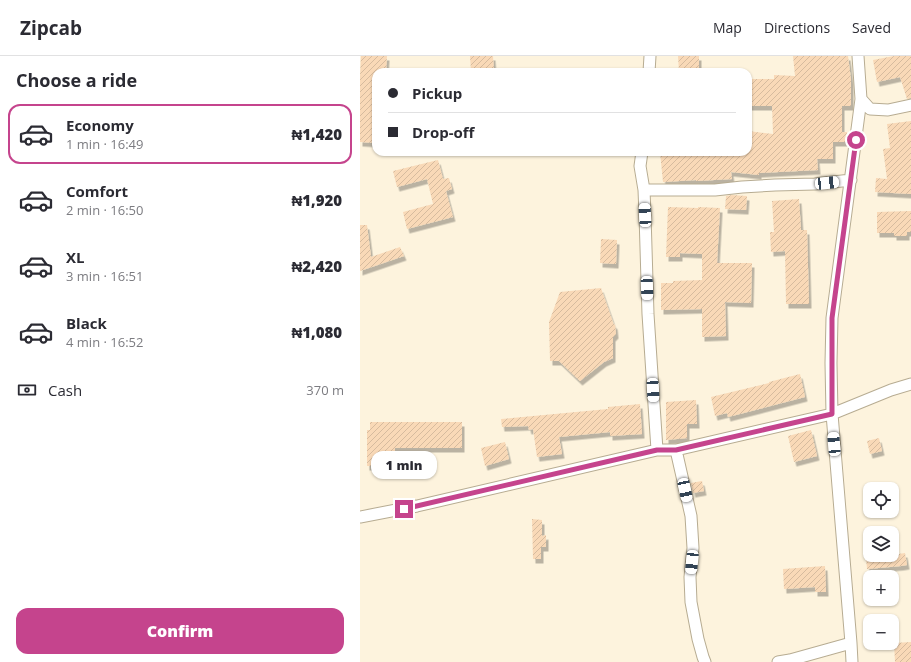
<!DOCTYPE html>
<meta charset="utf-8">
<style>
body{margin:0;font-family:"Open Sans",sans-serif;background:#f2f2f3;color:#2b2b33;height:100vh;display:flex;flex-direction:column;font-size:15px;white-space:nowrap}
*{box-sizing:border-box;margin:0}
p{font-size:13px;color:#7c7c81}
.icon{flex:none;width:22px;height:22px;fill:none;stroke:currentColor;stroke-width:2;stroke-linecap:round;stroke-linejoin:round}
.map{position:relative;flex:1;overflow:hidden}
.sheet{display:flex;flex-direction:column;background:#fff;width:360px}
.sheet>*{flex:none}
.top-card{position:absolute;left:12px;top:12px;width:380px;height:88px;border-radius:12px;box-shadow:0 1px 3px #0004;display:grid;align-content:center;height:88px;padding:0 16px;background:#fff}
.controls{position:absolute;left:503px;top:426px;display:grid;gap:8px}
.controls a{display:grid;place-items:center;width:36px;height:36px;border-radius:8px;background:#fff;box-shadow:0 1px 3px #0004;font-size:20px}
.end{position:absolute;width:18px;height:18px;margin:-9px;border:5px solid #c5448d;background:#fff;box-shadow:0 0 0 2px #fff}
.from{border-radius:50%}
.bubble{position:absolute;height:28px;border-radius:12px;background:#fff;box-shadow:0 1px 3px #0004;font-size:13px;font-weight:800;line-height:28px;text-align:center}
.car{position:absolute;width:12px;height:24px;margin:-12px -6px;border-radius:5px;box-shadow:0 0 3px 1px #0007;background:linear-gradient(#fff 24%,#345 0 40%,#fff 0 76%,#345 0 86%,#fff 0)}
.top-card b{display:flex;align-items:center;gap:14px;height:38px;font-size:15px}
.top-card b+b{border-top:1px solid #e1e1e2}
.top-card i{width:10px;height:10px;background:#2b2b33}
ul{padding:0;list-style:none}
li{display:flex;align-items:center;gap:12px;height:60px;margin:0 8px 6px;padding:0 8px;border:2px solid transparent;border-radius:12px}
li div{flex:1}
li b{display:block;font-size:15px}
li em{font-style:normal;font-weight:800}
li.selected{border-color:#c5448d}
li>.icon{width:36px;height:36px;stroke-width:1.5}
h2{padding:0 16px;font-size:18px;line-height:48px}
.pay{display:flex;align-items:center;gap:10px;height:44px;padding:0 16px;font-size:15px}
.pay p{margin-inline-start:auto}
.primary-button{display:flex;gap:8px;margin-top:auto;padding:8px 16px}
.primary-button a{flex:1;height:46px;border-radius:12px;background:#c5448d;color:#fff;font-size:16px;font-weight:800;line-height:46px;text-align:center}
header{display:flex;align-items:center;gap:24px;box-sizing:border-box;height:56px;padding:0 20px;background:#fff;border-bottom:1px solid #e1e1e2}
header strong{font-size:19px}
nav{display:flex;gap:22px;margin-inline-start:auto;font-size:14px}
main{display:flex;flex:1;min-height:0}
.map>svg:first-child{display:block}
</style>
<header>
<strong>Zipcab</strong>
<nav><a>Map</a><a>Directions</a><a>Saved</a></nav>
</header>
<main>
<section class="sheet">
<h2>Choose a ride</h2>
<ul>
<li class="selected"><svg class="icon" aria-label="car" viewBox="0 0 24 24"><path d="M5 17H2v-5l4-1 3-4h7l3 4 3 1v5h-3M9 17h6M6 11h13"/><circle cx="7" cy="17" r="2"/><circle cx="17" cy="17" r="2"/></svg><div><b>Economy</b><p>1 min · 16:49</p></div><em>₦1,420</em></li>
<li><svg class="icon" aria-label="car" viewBox="0 0 24 24"><path d="M5 17H2v-5l4-1 3-4h7l3 4 3 1v5h-3M9 17h6M6 11h13"/><circle cx="7" cy="17" r="2"/><circle cx="17" cy="17" r="2"/></svg><div><b>Comfort</b><p>2 min · 16:50</p></div><em>₦1,920</em></li>
<li><svg class="icon" aria-label="car" viewBox="0 0 24 24"><path d="M5 17H2v-5l4-1 3-4h7l3 4 3 1v5h-3M9 17h6M6 11h13"/><circle cx="7" cy="17" r="2"/><circle cx="17" cy="17" r="2"/></svg><div><b>XL</b><p>3 min · 16:51</p></div><em>₦2,420</em></li>
<li><svg class="icon" aria-label="car" viewBox="0 0 24 24"><path d="M5 17H2v-5l4-1 3-4h7l3 4 3 1v5h-3M9 17h6M6 11h13"/><circle cx="7" cy="17" r="2"/><circle cx="17" cy="17" r="2"/></svg><div><b>Black</b><p>4 min · 16:52</p></div><em>₦1,080</em></li>
</ul>
<div class="pay"><svg class="icon" aria-label="cash" viewBox="0 0 24 24"><path d="M3 7h18v10H3z"/><circle cx="12" cy="12" r="2"/></svg>Cash<p>370 m</p></div>
<div class="primary-button"><a>Confirm</a></div>
</section>
<div class="map">
<svg width="551" height="606" viewBox="0 0 551 606">
<defs>
<pattern id="building-hatch" width="6" height="6" patternUnits="userSpaceOnUse"><rect width="6" height="6" fill="#f9d9b7"/><path d="M-1 1l2-2M0 6l6-6M5 7l2-2" fill="none" stroke="#d6bb9e"/></pattern>
<filter id="shadow"><feDropShadow dx="2.5" dy="4.5" stdDeviation="0" flood-color="#0004"/></filter>
</defs>
<rect width="100%" height="100%" fill="#fdf3dd"/>
<path fill="url(#building-hatch)" filter="url(#shadow)" d="M1,0H27L26,16H16V87L0,86V20Z
M110,0H133L134,16H111Z
M318,0H339V16H319Z
M433,0H488L491,24V50H482V76H487L486,86H473V103H457L458,114L399,117V119L371,116L372,123L336,125V124L303,126L300,96H388V75L413,78L412,50H388V23H414V19L435,20Z
M534,0H551V42L547,43L540,21L517,26L513,4Z
M551,65V138L515,136L516,122L527,123L523,93L530,92L527,68Z
M78,104L83,123L89,122L92,133L86,135L93,161L47,173L43,156L73,148L67,123L37,131L33,115Z
M372,139L387,140L386,154L365,153L366,140Z
M439,143L441,174H447L449,248H426L425,195L411,196L410,176H414L412,145Z
M308,151L338,152V151L360,152L357,207H392L391,247L365,246L366,280L342,281V253L301,254V227H313V225L342,224V198L320,197V201H306Z
M551,155V176H547V180H534V177H517V156Z
M0,169H7L11,201L40,191L44,200L0,215Z
M241,183L257,184L256,208L240,207Z
M241,232L254,269L255,268L256,278L253,281V302L244,306L220,325L199,305H190L189,266L200,236Z
M440,318L445,341L368,361L367,357L355,360L351,341L409,327V326Z
M336,344L337,368H327V382L306,384V346Z
M280,348L282,378L250,380V376L199,381L202,398L177,401L173,373L169,374L168,370L142,371L141,363L248,353V351Z
M10,366H102V392H35V405H25V410H7V374H10Z
M451,374L457,400L434,406L428,380Z
M519,382L522,395L510,398L507,385Z
M145,386L149,403L125,410L121,392Z
M342,425L344,435L333,437L331,427Z
M172,463L182,464V480L186,479V491H181V503H173Z
M545,497L547,509L541,510L507,513L506,502L521,501V499H532Z
M465,510L466,536H455V531L424,533L423,513Z
M551,586V606H535L534,587Z"/>
<g fill="none" stroke-linecap="round" stroke-linejoin="round">
<defs>
<path id="street" d="M289,16L290,0
M501,43L510,53L528,54L551,49
M282,96L280,110L284,134L285,159L288,258L297,394
M284,134H355L382,131L415,129L455,128L491,124
M316,394L331,460L333,492L330,521L331,546L338,583L343,601L345,606
M0,461L57,450L297,394H316L472,358L531,334L551,328
M418,606L430,604L491,587
M492,606L491,587L472,358L471,307L472,262L501,43L498,0"/>
</defs>
<use href="#street" stroke="#b7ac92" stroke-width="13"/>
<use href="#street" stroke="#fff" stroke-width="11"/>
</g>
<g fill="none" stroke-linecap="round" stroke-linejoin="round">
<path stroke="#c5448d" stroke-width="5" d="M44,453L297,394H316L472,358V262L496,84"/>
</g>
</svg>
<div class="controls">
<a><svg class="icon" aria-label="locate" viewBox="0 0 24 24"><circle cx="12" cy="12" r="6"/><path d="M12 2v4M12 18v4M2 12h4M18 12h4"/></svg></a>
<a><svg class="icon" aria-label="layers" viewBox="0 0 24 24"><path d="M12 4l9 5-9 5-9-5zM3 14l9 5 9-5"/></svg></a>
<a>+</a>
<a>−</a>
</div>
<i class="end from" style="left:496px;top:84px"></i>
<i class="end" style="left:44px;top:453px"></i>
<div class="bubble" style="left:11px;top:395px;width:66px">1 min</div>
<i class="car" style="left:467px;top:127px;rotate:84deg"></i>
<i class="car" style="left:285px;top:159px;rotate:357deg"></i>
<i class="car" style="left:287px;top:232px;rotate:178deg"></i>
<i class="car" style="left:293px;top:334px;rotate:177deg"></i>
<i class="car" style="left:474px;top:388px;rotate:355deg"></i>
<i class="car" style="left:325px;top:434px;rotate:168deg"></i>
<i class="car" style="left:332px;top:506px;rotate:186deg"></i>
<div class="top-card">
<b><i class="from"></i>Pickup</b>
<b><i></i>Drop-off</b>
</div>
</div>
</main>
